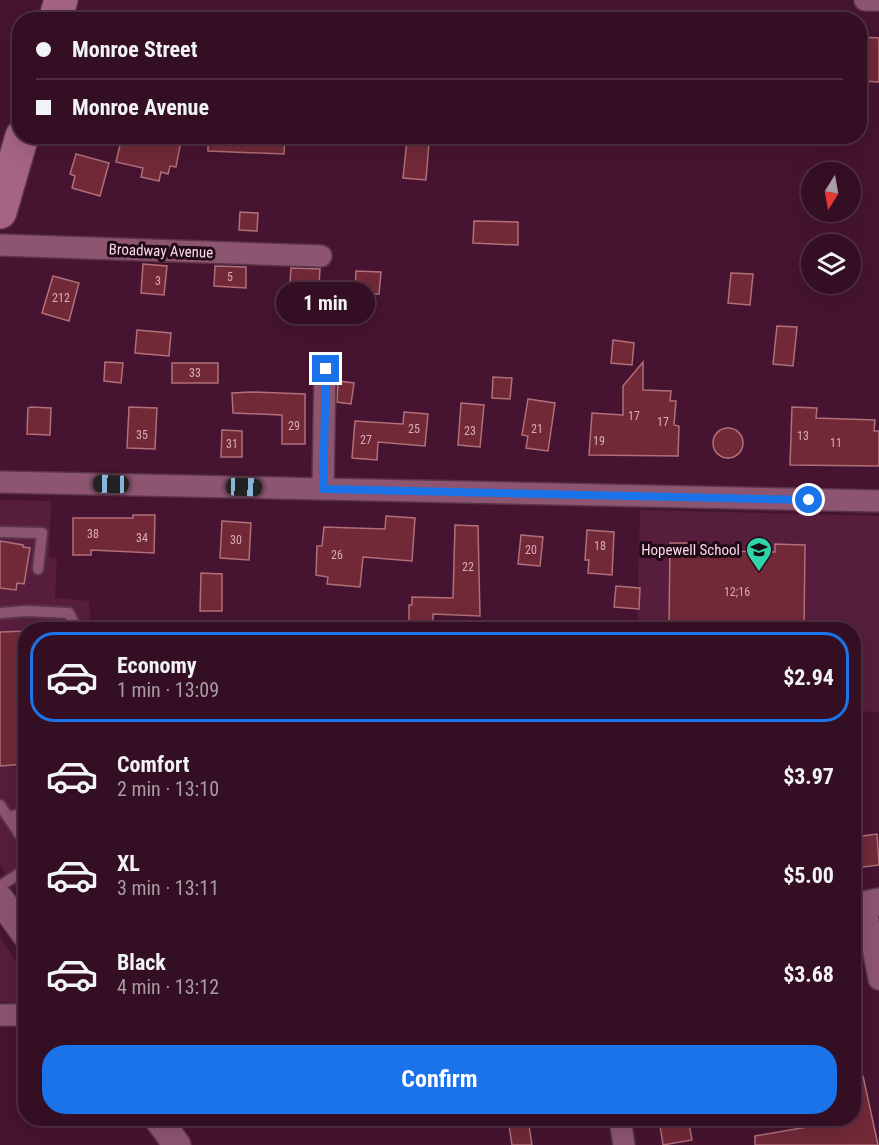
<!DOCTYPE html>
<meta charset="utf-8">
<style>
body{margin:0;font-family:"Roboto Condensed",sans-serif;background:#3c182c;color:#f1f3f6;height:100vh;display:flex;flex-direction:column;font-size:22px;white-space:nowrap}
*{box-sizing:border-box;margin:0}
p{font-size:20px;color:#a99ca6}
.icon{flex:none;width:33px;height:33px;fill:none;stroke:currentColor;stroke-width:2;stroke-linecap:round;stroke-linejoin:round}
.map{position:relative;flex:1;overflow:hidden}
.side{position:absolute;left:18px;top:622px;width:843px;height:504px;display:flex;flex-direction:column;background:#340f24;border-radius:24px;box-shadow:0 6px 24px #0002,0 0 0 2px #4e2f41}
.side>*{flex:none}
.guide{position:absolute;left:12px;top:12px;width:855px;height:132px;border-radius:24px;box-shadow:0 6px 24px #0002,0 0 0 2px #4e2f41;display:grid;align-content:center;height:132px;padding:0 24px;background:#340f24}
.needle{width:39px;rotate:191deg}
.controls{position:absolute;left:801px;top:162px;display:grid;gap:12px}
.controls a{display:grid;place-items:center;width:60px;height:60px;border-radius:50%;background:#340f24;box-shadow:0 6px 24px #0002,0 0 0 2px #4e2f41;font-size:30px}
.end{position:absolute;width:27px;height:27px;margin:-14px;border:8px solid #1a73e8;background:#fff;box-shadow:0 0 0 3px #fff}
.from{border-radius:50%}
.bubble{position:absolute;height:42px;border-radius:21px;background:#340f24;box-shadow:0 6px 24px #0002,0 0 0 2px #4e2f41;font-size:20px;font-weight:700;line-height:42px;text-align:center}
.car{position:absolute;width:18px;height:36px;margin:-18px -9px;border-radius:8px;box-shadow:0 0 4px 2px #0007;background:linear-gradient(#222 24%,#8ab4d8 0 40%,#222 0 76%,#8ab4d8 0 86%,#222 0)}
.guide b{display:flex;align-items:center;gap:21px;height:57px;font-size:22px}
.guide b+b{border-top:2px solid #4e2f41}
.guide i{width:15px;height:15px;background:#f1f3f6}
ul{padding:10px 0 0;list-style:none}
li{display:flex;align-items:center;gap:18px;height:90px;margin:0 12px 9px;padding:0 12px;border:3px solid transparent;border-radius:24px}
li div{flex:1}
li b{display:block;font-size:22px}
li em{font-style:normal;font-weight:700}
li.current{border-color:#1a73e8}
li>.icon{width:54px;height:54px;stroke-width:1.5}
.button{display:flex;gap:12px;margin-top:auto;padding:12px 24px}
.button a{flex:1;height:69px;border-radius:24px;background:#1a73e8;color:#fff;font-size:24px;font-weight:700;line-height:69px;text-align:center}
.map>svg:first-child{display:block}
</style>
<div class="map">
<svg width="879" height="1145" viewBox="0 0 879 1145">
<rect width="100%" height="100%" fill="#461430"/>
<path fill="#561e3c" d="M0,500L51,501L49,557L57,558L55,598L89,601L92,630H26L25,902L0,865Z
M640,510L879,516V712L854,711V630H637Z
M0,937L25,974V1003L0,1002Z"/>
<path fill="#712938" stroke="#b06f79" stroke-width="1.5" d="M861,37L879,38V82L860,81Z
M135,136L163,141V136H182L176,167L170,166L168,174L161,172L159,181L141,177L143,168L116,162L121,141L133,144Z
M208,136H285L284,154L208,151Z
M407,140L429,142L426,180L403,178Z
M76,154L109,163L100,196L72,188L75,176L70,174Z
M240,212L258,213L257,231L239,230Z
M474,221L518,222V245L473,243Z
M143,264L167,266L164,295L141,293Z
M215,266L246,267V288L214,286Z
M291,268L320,269L318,299L289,297Z
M356,271L381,272L379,294L355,293Z
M731,273L753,274L750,305L728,303Z
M53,276L79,283L69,321L42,313Z
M777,326L797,327L793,366L773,364Z
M137,330L171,333L169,356L135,353Z
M613,340L634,343L632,365L611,363Z
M105,362L123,363L121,383L104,381Z
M643,362V390L671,391L670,401H676L674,425L679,426L678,456L589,455L592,413L623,415V386Z
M172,363H218V383H172Z
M493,377L512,378L510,399L492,398Z
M338,381L354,383L351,404L337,402Z
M251,392L305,394V444H282V415L233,413L232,393Z
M528,399L555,403L548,451L526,448L528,436L522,435Z
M461,403L484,405L480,447L458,445Z
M31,407L51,408L50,435L27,434L28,408Z
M129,407L157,408L155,449L127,448Z
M792,407L817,408L816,418L875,420L874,431H879V466L790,465Z
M404,412L428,414L425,446L378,442L377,460L352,458L355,421L403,424Z
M713 443a15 15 0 1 1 30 0a15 15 0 1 1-30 0Z
M222,430L242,431V457H221Z
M133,515H155L154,553L91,550V555H73V518H133Z
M386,516L415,518L412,561L363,557L360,587L327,584L328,577L316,575L317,546H322L324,527L385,529Z
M222,521L251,523L249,560L220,558Z
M455,525L478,526L480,616L433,614V630H409V605H412V597L453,598Z
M587,530L614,532L612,575L588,573L589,560H585Z
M521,535L543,537L540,566L518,564Z
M0,541L23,545V547L30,548L24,584L17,583L16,590L0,588Z
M670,543H701V551L775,552V544L805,545L804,629L698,630V627L669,626Z
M201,573L222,574V611H200Z
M616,586L640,588L639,609L614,607Z
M26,631V764L0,766V632Z
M877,834L879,865L855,868L854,837Z
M854,1076H863L878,1145H755V1136L854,1119Z
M508,1119H528L532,1145H512Z
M659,1119H688L692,1140L663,1145Z"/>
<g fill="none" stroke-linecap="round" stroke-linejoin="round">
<defs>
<path id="service" d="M0,532L42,533L38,569
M0,613L26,611L69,613L77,630
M0,805L26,844
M8,817L26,813
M0,886L26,869"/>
<path id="minor" d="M865,0H879
M0,245L321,256
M0,482L879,501
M323,489L325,369
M865,905L879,979
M0,1015H26
M620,1119L624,1145"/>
<path id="tertiary" d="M0,899L26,935
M854,907L879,902
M158,1119L177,1145"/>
<path id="primary" d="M55,20L61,0
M0,212L22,136"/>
</defs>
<use href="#service" stroke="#5c3449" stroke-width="14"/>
<use href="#minor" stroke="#5c3449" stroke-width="24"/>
<use href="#tertiary" stroke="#5c3449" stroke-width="30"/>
<use href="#primary" stroke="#5c3449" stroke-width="36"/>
<use href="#service" stroke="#8d5570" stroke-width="10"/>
<use href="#minor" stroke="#8d5570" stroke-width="21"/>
<use href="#tertiary" stroke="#8d5570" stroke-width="27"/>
<use href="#primary" stroke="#a66484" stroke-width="33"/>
</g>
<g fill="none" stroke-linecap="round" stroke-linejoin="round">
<path stroke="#1a73e8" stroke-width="8" d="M326,369L323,489L809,500"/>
</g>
<defs>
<symbol id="school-pin" viewBox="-11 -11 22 30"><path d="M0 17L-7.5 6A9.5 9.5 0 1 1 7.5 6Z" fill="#31d4a9" stroke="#200a15"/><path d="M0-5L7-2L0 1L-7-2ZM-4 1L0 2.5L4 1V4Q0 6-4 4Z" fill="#111"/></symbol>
</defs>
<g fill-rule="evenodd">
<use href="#school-pin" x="744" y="535" width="30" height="40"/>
</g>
<g text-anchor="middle" stroke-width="6" stroke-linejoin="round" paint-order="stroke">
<g font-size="12" fill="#d8acbb">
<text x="230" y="281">5</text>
<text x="158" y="285">3</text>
<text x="61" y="302">212</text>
<text x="195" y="377">33</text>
<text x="634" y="420">17</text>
<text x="663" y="426">17</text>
<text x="294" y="430">29</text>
<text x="414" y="433">25</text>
<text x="537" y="433">21</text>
<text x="470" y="435">23</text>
<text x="142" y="439">35</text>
<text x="803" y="440">13</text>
<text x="366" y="444">27</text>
<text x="599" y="445">19</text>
<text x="836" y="447">11</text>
<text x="232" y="448">31</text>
<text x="93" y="538">38</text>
<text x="142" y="542">34</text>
<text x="236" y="544">30</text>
<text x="600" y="550">18</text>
<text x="531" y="554">20</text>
<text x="337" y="559">26</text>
<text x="468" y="571">22</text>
<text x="737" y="596">12;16</text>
</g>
<g font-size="15" fill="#fad8e7" stroke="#200a15">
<text transform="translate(161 251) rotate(2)" y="5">Broadway Avenue</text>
</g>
<g font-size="15" fill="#fad8e7" stroke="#200a15" text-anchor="end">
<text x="740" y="555">Hopewell School</text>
</g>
</g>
</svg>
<div class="controls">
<a><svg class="needle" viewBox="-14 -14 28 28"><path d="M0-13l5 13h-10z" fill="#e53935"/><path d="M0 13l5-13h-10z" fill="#a99ca6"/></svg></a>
<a><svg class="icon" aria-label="layers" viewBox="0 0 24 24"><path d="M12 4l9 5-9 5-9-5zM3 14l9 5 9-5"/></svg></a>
</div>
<i class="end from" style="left:809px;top:500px"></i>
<i class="end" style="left:326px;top:369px"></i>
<div class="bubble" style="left:276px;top:282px;width:99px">1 min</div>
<i class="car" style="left:111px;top:484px;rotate:271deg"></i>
<i class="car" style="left:244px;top:487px;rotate:92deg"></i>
<div class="guide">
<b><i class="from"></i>Monroe Street</b>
<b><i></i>Monroe Avenue</b>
</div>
<section class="side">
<ul>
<li class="current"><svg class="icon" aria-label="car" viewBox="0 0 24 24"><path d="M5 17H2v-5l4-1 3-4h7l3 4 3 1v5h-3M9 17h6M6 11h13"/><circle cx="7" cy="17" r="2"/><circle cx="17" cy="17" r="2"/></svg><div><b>Economy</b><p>1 min · 13:09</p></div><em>$2.94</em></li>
<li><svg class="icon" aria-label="car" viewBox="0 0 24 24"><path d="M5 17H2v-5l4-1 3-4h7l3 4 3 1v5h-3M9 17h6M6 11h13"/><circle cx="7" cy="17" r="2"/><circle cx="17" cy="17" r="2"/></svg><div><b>Comfort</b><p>2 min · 13:10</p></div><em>$3.97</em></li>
<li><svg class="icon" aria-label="car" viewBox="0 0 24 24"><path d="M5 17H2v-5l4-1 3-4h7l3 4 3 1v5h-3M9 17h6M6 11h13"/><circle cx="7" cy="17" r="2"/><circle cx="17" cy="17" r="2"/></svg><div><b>XL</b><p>3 min · 13:11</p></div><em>$5.00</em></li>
<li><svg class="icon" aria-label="car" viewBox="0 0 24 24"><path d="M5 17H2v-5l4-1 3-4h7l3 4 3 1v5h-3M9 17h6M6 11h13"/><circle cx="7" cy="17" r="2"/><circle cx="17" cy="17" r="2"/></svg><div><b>Black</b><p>4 min · 13:12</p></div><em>$3.68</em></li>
</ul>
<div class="button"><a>Confirm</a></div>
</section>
</div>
